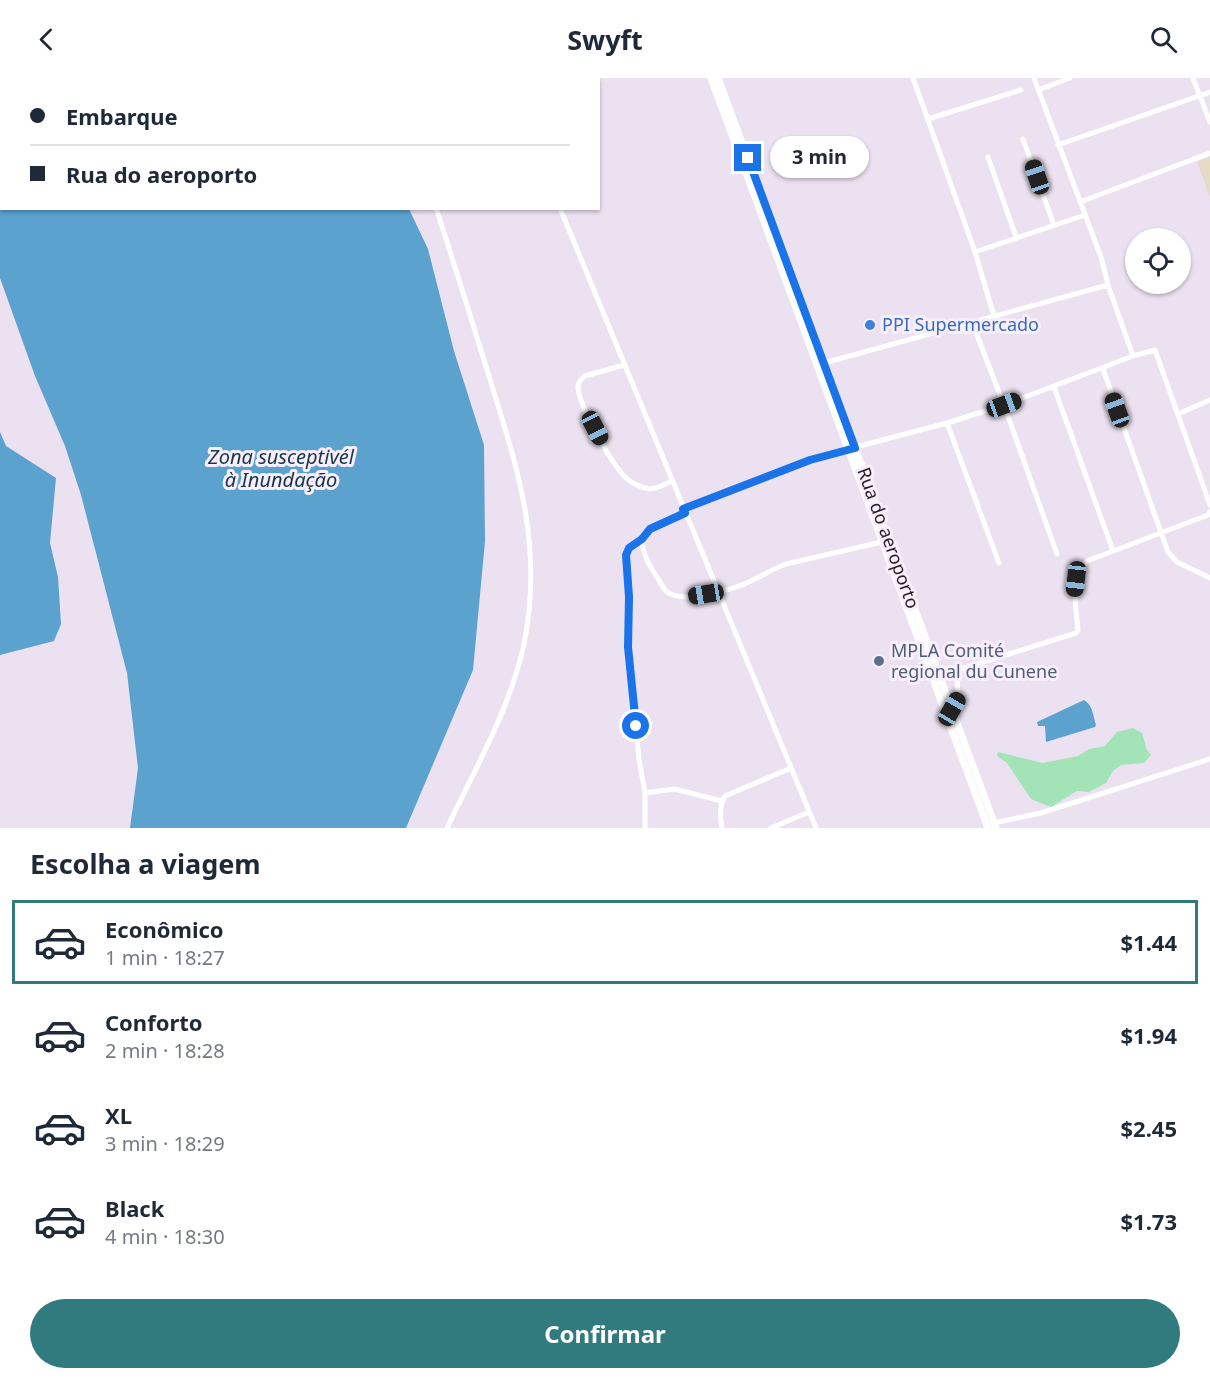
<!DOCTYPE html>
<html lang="pt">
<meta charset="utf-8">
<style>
body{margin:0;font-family:"Noto Sans",sans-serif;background:#f2f2f3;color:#1f2937;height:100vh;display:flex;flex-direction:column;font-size:22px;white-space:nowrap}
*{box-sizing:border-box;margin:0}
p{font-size:20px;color:#747a83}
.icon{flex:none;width:33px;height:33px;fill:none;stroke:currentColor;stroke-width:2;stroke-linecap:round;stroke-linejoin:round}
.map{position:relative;height:750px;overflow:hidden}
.details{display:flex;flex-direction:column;background:#fff;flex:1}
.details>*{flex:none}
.top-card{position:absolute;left:0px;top:0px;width:600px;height:132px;box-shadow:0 2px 4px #0004;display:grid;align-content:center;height:132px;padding:0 30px;background:#fff}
.fabs{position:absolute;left:1125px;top:150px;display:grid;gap:12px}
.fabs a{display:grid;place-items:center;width:66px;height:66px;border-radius:50%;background:#fff;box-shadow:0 2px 4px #0004;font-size:30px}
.end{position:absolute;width:27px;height:27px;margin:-14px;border:8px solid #1a73e8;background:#fff;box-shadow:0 0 0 3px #fff}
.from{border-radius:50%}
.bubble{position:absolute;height:42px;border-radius:21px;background:#fff;box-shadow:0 2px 4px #0004;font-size:20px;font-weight:700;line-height:42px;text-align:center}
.car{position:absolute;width:18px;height:36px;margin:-18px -9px;border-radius:8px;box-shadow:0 0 4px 2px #0007;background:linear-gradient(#222 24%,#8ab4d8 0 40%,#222 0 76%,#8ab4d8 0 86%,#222 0)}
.top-card b{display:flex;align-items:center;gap:21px;height:57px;font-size:22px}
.top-card b+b{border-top:2px solid #e0e1e3}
.top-card i{width:15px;height:15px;background:#1f2937}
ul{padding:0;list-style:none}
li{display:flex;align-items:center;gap:18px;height:84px;margin:0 12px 9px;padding:0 18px;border:3px solid transparent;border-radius:0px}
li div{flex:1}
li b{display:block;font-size:22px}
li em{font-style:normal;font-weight:700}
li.selected{border-color:#317a7d}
li>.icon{width:54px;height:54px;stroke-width:1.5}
h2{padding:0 30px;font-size:27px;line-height:72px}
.action{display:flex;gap:12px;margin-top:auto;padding:12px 30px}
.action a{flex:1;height:69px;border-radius:36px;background:#317a7d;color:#fff;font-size:24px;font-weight:700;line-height:69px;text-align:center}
header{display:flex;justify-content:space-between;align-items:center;height:78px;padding:0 30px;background:#fff;font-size:27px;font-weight:700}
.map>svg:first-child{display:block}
</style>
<header><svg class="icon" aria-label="back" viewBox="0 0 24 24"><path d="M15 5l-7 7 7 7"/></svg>Swyft<svg class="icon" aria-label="search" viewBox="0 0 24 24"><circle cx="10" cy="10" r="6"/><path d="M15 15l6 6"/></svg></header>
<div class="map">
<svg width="1210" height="750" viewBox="0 0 1210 750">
<rect width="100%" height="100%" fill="#ece1f0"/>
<path fill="#e6dac6" d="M1210,79V119L1197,84Z"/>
<path fill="#a2e4b7" d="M1133,650L1142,655L1147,672L1151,677L1144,685L1121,687L1113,693L1106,705L1089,714L1077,713L1051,729L1031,721L1007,685L997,678L998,674L1043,685L1078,678L1089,671L1105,668L1117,654Z"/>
<path fill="#5ba2cf" d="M0,0L335,1L2,2V130L409,131L428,171L454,273L484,367L485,463L473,592L406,750H130L138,690L127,595L81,417L65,368L35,298L0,200Z
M0,354L6,368L56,400L50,465L58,499L61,546L54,563L0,577Z
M1084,622C1093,627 1093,638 1096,647L1095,649L1046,664L1045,648H1038L1037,644Z"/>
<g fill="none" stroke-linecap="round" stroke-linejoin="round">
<path stroke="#fff" stroke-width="5" d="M373,0L374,2
M507,0V2
M913,0L975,174L994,238
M1034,0L1101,179L1108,207L1133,278
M1193,0L1210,44
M1038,12L1070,0
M928,41L1021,12
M1023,61L1054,147
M1058,67L1210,14
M988,79L1016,159
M1080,124L1210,75
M436,130C454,185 471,240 488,295C517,389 544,466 524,566C510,631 475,691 447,750
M560,130L816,750
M975,174L1085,137
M972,244L1004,327L1057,476
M824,285L1108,207
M624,287L585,298C581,301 578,304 578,309C579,328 611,385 625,399C631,405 642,410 650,411C657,411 665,406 672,403
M1103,291L1168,474L1177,484L1210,500
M1054,309L1113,473
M1178,336L1210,322
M947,345L999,485
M683,431L818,379L947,345L1004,327L1133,278L1155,272L1210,427
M642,461C642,475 649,487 657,499C660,504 663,510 667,514C684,527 735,511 753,502C764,497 774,490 786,486L882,464
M952,632C964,613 952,607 961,591L1076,555L1078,552C1076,527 1069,503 1087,483L1208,437L1210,434
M645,715L674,711L722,723
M994,745L1041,735L1210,681
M645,750V715L639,681L628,569L629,519L626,477L629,470L642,461L650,451L685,435
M722,750C720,739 719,727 725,718L791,690
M771,750L809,734"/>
<path stroke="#fff" stroke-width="7" d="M711,0L988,750
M718,0L996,750"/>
</g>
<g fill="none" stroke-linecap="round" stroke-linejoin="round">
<path stroke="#1a73e8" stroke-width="8" d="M636,648L628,569L629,519L626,477L629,470L642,461L650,451L685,435L683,431L810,382L855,370L748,80"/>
</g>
<circle fill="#3f7fe0" stroke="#f9eefd" stroke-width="2" cx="870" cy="247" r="6"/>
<circle fill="#5c6f8a" stroke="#f9eefd" stroke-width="2" cx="879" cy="583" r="6"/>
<g text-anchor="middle" stroke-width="6" stroke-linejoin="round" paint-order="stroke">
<g font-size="18" fill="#366cbe" stroke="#f9eefd" text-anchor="start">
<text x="882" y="253">PPI Supermercado</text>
</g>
<g font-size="18" fill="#221e23" stroke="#f9eefd">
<text transform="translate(888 460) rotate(70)" y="6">Rua do aeroporto</text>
</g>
<g font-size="18" fill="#4e5e75" stroke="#f9eefd" text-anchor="start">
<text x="891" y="579">MPLA Comité<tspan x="891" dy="21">regional du Cunene</tspan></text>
</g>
<g font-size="20" font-style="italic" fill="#163649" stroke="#f9eefd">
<text x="281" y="386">Zona susceptivél<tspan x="281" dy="23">à Inundação</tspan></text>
</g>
</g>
</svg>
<div class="fabs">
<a><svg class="icon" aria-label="locate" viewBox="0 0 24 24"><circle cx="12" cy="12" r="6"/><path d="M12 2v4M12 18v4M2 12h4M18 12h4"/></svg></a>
</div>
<i class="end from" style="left:636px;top:648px"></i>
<i class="end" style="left:748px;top:80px"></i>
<div class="bubble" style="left:770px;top:58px;width:99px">3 min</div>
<i class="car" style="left:1037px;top:99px;rotate:341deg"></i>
<i class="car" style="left:1004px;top:327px;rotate:70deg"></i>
<i class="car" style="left:1117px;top:332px;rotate:340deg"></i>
<i class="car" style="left:595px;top:350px;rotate:153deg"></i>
<i class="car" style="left:1076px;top:501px;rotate:187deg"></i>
<i class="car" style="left:706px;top:516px;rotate:261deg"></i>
<i class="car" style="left:952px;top:631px;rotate:30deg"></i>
<div class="top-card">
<b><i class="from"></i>Embarque</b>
<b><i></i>Rua do aeroporto</b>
</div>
</div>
<section class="details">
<h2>Escolha a viagem</h2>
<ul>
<li class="selected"><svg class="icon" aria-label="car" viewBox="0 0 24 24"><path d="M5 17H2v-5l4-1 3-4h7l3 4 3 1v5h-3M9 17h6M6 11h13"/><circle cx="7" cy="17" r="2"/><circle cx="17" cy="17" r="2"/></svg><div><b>Econômico</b><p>1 min · 18:27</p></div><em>$1.44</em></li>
<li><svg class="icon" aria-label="car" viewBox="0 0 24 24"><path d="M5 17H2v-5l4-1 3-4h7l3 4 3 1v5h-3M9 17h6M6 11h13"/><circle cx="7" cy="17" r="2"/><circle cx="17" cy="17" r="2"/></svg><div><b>Conforto</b><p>2 min · 18:28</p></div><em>$1.94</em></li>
<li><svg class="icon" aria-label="car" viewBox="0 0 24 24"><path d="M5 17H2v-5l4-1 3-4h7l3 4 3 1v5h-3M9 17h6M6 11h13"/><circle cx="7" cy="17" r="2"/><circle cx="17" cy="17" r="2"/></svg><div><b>XL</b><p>3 min · 18:29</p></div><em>$2.45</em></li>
<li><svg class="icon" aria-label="car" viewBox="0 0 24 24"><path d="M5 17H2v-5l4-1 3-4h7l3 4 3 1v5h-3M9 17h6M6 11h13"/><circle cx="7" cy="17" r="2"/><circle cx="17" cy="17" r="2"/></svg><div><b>Black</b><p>4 min · 18:30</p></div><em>$1.73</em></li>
</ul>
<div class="action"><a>Confirmar</a></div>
</section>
